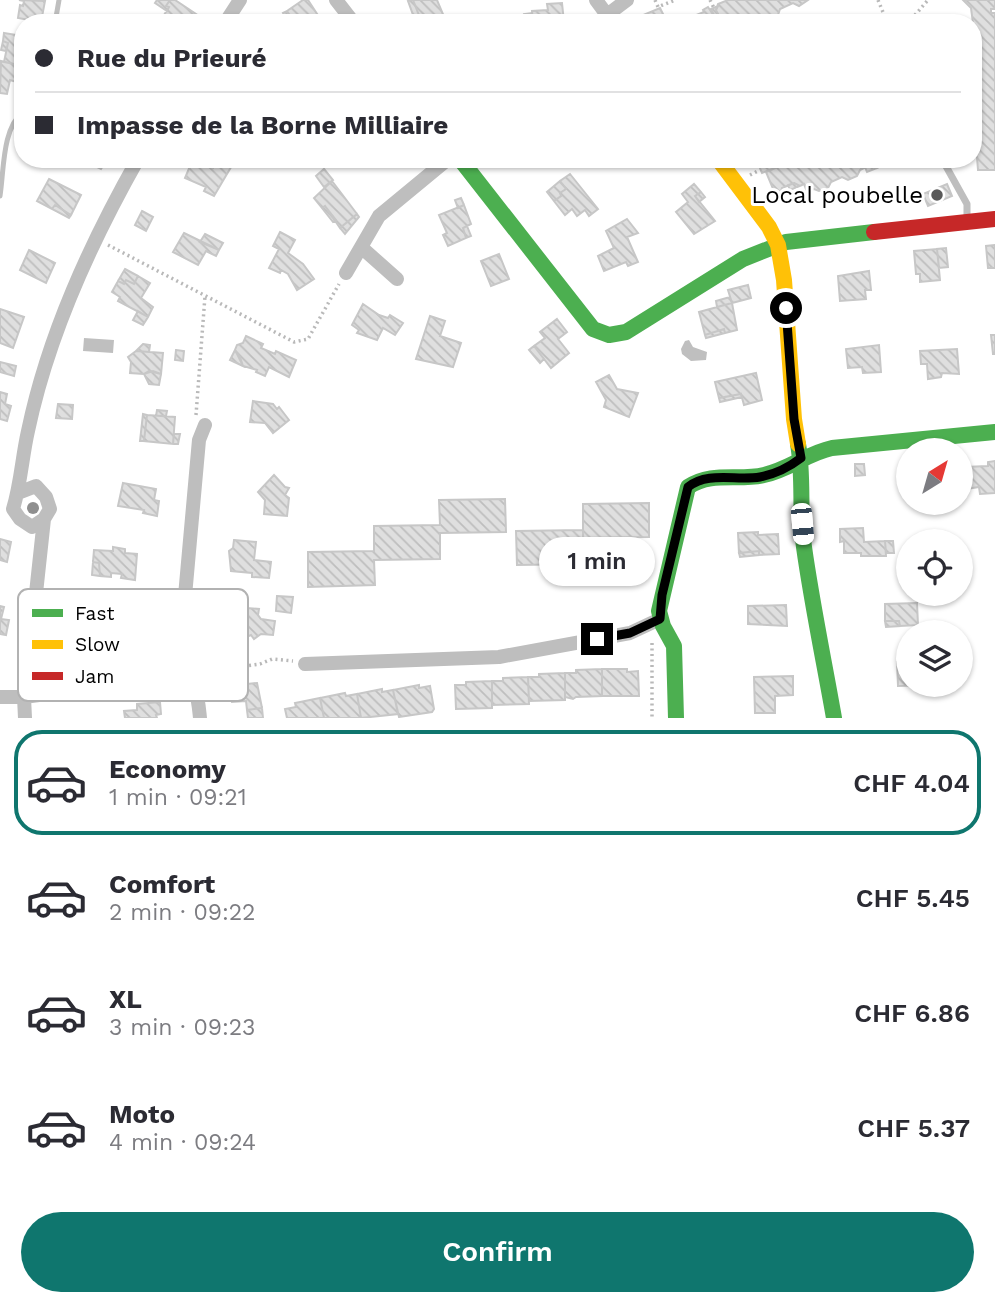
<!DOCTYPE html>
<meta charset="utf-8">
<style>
body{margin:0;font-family:"Work Sans",sans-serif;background:#f2f2f3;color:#2b2b33;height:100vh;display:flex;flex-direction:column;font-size:26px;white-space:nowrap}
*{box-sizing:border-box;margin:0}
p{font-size:23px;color:#7c7c81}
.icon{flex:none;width:38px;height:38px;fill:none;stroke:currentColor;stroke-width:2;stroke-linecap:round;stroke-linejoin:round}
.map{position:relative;height:718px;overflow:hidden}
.side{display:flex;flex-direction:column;background:#fff;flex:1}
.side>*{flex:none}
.top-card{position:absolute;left:14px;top:14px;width:968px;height:154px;border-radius:28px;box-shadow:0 2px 5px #0004;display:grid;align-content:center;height:154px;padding:0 21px;background:#fff}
.needle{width:46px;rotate:37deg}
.buttons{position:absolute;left:896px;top:438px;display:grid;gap:14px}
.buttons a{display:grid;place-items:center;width:77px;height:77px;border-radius:50%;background:#fff;box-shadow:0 2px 5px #0004;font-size:35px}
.end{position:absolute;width:32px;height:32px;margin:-16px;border:9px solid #000;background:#fff;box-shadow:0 0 0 4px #fff}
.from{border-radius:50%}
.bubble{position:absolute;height:49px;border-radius:24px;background:#fff;box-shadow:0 2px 5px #0004;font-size:23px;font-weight:600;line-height:49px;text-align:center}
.car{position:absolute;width:21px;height:42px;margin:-21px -10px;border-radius:9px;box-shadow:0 0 5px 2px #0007;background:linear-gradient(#fff 24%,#345 0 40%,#fff 0 76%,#345 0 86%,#fff 0)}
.top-card b{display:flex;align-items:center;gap:24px;height:66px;font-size:26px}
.top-card b+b{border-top:2px solid #e1e1e2}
.top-card i{width:18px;height:18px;background:#2b2b33}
ul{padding:12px 0 0;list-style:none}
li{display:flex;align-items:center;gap:21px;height:105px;margin:0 14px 10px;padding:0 7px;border:4px solid transparent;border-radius:28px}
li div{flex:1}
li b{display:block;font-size:26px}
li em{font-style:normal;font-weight:600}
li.current{border-color:#0f766e}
li>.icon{width:63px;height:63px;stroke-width:1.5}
.action{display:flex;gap:14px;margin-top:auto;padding:14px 21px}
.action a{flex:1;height:80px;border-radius:42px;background:#0f766e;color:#fff;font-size:28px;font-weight:600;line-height:80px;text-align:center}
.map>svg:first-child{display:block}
</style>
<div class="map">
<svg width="995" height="718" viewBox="0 0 995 718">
<defs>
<pattern id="building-back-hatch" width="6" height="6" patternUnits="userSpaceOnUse" patternTransform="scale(1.75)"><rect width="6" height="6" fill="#dfdfdf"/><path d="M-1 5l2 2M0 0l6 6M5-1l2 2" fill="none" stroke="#bebebe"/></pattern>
</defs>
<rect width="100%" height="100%" fill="#fff"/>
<path fill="#bfbfbf" d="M84,338L114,340L113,353L83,351Z
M689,340L693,347L707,352L706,360L691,361L682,354L681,349L685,341Z"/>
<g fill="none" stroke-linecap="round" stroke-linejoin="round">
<path stroke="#bfbfbf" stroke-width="5" d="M55,23L59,0
M0,196C4,171 2,128 23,112"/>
</g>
<path fill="url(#building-back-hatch)" stroke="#c7c7c7" stroke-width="2" d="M19,0L45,1L41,22L18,18L20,5L23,6L24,1Z
M157,0H170L166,6L169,7L167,11L155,3Z
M170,0H175L199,16L194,23H159L169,7L166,6Z
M303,0H308L323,23H295L287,11Z
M413,0L422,23H416L408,1Z
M413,0H437L445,19L437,23H422Z
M728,0H808L799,6L793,3L780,9L778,15L769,18L764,16L751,23H688L686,19L704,12L703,10L708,7L716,19L720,18L716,10L718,4Z
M963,0H995V9H991V13H995V170H978L977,157L973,153V144L977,140L973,119L978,118V112L973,108V97L977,94V88L973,87V23L971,8Z
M562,3L564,22L533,23L532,11L548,10L547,4Z
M718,6L716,10L720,18L716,19L711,9Z
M660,8L666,20L659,23H638L636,18Z
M287,11L295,23H289L283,13Z
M532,13L533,23H525L524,14Z
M4,33L23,36V66L4,62L8,43L3,41Z
M3,41L8,43L6,51L1,50Z
M1,61L23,66L20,83L10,80L7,94L0,93Z
M107,159L101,169L91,164L92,159Z
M193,159H197L213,168L218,159H229L234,162L214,196L204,191L206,187L185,178Z
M756,159H774L763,166Z
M774,159H794V160L762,173L758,163L763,166Z
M805,159H823L824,162L828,161V159H884L879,161L881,166L877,168L872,164L860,170L857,176L848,180L842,177L831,182L828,188L819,191L814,189L807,192L804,184L800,186L794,183L782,188L780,194L776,196L766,172L794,160L795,163Z
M872,164L877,168L867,172L865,167Z
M324,169L333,180L324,187L316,176Z
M570,174L598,209L589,216L585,210L577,216L572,209L565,215L554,201L561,196L560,193L566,189L560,181Z
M49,179L81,195L71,215L55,205L52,209L37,201Z
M332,181L357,214L340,228L325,206L322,208L314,198Z
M560,181L566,189L560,193L561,196L554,201L547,192Z
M794,183L800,186L790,190L788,185Z
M694,184L701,192L695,196L715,221L694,234L676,212L688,202L682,194Z
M947,184L952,196L928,206L923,194Z
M701,192L705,197L699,202L695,196Z
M461,198L464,205L458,208L455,200Z
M55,205L71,215L69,218L52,209Z
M464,205L471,224L463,228L466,238L448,246L443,235L447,233L439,215Z
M325,206L336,220L333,222L322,208Z
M142,211L153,217L146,231L135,225Z
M357,214L359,217L345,234L340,228Z
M627,219L638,233L627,237L638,262L628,266L626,262L604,271L598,256L614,248L606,231Z
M467,226L471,236L466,238L463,228Z
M280,232L295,240L288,253L303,264L314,279L297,290L288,274L281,270L280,273L269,268L279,249L273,246Z
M184,233L219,250L216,256L206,251L198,265L173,252Z
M205,234L223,243L219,250L200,242Z
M995,245V268H988L986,246Z
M946,248L948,267L939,268L937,249Z
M937,249L940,280L920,282V274H916L914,251Z
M29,250L55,263L46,283L20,270Z
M499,254L509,279L491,286L481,261Z
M125,269L138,276L134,284L126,280L124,284L118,281Z
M869,271L871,290H865L866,299L840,301L838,276Z
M138,276L150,283L141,298L153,307L148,317L118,301L120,297L112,292L118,281L124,284L126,280L134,284Z
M748,285L751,298L732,303L728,290Z
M730,297L732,303L717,307L716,301Z
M732,303L737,330L725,333L724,329L705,335L699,312Z
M363,304L379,315L388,318L390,315L403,323L395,335L383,328L377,340L357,333L359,330L352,325Z
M0,309L24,317L13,348L0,343Z
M138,311L148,317L143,325L133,320Z
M430,316L445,321L440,336L461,343L453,367L416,359Z
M557,319L567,332L558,339L569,353L551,368L534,346L545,338L540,332Z
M724,329L725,333L706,338L705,335Z
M991,335H995V354H993Z
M246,336L263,344L261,348L275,354L276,351L296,360L289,377L269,367L265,376L256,372L257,370L243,366L235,350L237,345L243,343Z
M143,344L150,345L149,352L136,351Z
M879,345L881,372L863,373L862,367L848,368L846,349Z
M534,346L544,359L540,363L529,350Z
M957,349L959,374L942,373L941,377L928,379L927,364H921L920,351Z
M176,350L184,351L183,361L175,360Z
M235,350L240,357L243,366L230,360Z
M136,351L163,353L161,374L153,371L144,374L130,373L131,362L128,357Z
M0,362L16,366L14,376L0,372Z
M149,371L161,374L159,385L149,384L144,374Z
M756,373L762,400L744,405L741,394L719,398L715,382Z
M609,375L617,389L638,393L629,417L604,407L606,400L596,382Z
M0,392L7,394L5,404L11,406L7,421L0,419Z
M741,394L742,397L720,402L719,398Z
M253,401L273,404L277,409L279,407L289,420L273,433L265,423L250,422Z
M58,404L73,405L72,419L56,418Z
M157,410L167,411L166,416H156Z
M143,414L147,415L144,441H140Z
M147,415L175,417L173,444L144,441Z
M174,434H180L178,444H173Z
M995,461V493L980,494L979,487L966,489L965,467L988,466V462Z
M855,464H864L865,475L855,476Z
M274,475L285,487L289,488L285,495L289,498L287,516L264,514L265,500L258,492Z
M123,483L156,489L154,500L159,501L157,516L143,513L144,510L118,506Z
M505,499L506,532L440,533V559L374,560L375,585L308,587V552L374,551V526L440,525L439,500Z
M649,503V537L583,538V504Z
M863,528L864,542L885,541L886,556H861V553H844V541L840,542V529Z
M583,530L584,564L517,565L516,531Z
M758,532V535L778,534L779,554L759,555V551L739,553L738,533Z
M0,539L11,542L7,562L0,560Z
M234,540L256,542L254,560L271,562L269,578L252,577V573L231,571L229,551L233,548Z
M885,541H893L894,553H886Z
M113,547L125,549V553L137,554L135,580L121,578L122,574L111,573V577L100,576L99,563L93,562L94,550L113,551Z
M759,551V555L740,557L739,553Z
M93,562L99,563L100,576L92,575Z
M277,596L293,597L291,613L276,611Z
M917,603L918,625L900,626L899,621H885V604Z
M786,605L787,626L748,624V606Z
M0,606L4,607L1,619L9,620L6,635L0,634Z
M234,607L259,609L258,615L261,619L275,621L273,635L261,634L254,639L251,635L244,638L238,631L231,630Z
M885,621H899L900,626L886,627Z
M897,662H908V684L930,685L898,686Z
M602,669H627V672L638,671L639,696H602Z
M602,669V696L576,697L573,699L565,697V673H576V670Z
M565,673V700L529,701L528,677H539V674Z
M793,676V695L775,696V713H755L754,677Z
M528,677L529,704L492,705V681H503V678Z
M492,681V708L456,709L455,685H466V682Z
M257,683L262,708L247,710L246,701L232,702L230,686Z
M419,685V688L430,686L434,709L432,712L399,717L393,690Z
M382,689V692L393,690L398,714L361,718L357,694Z
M345,693L346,696L357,694L361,718H324L320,698Z
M320,698L324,718H287L285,709L296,707L295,703Z
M160,702L161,714L156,715L157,718H125L124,711L137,710V704Z
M262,708L263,718H248L247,710Z"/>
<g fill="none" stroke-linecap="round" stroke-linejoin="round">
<path stroke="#b9b9b9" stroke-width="3.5" stroke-dasharray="2 3.5" stroke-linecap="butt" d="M655,0L658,7L675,0
M710,0L714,8
M878,0L887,22
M886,23L898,19L909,22L928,0
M750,175L760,170
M108,245L294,342L308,339L339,284
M196,415L205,296
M652,643V718
M200,672L260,664L272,659L293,661"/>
<path stroke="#bebebe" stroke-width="7" d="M942,159L967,204V221"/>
<path stroke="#bebebe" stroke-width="14" d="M336,0L354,23
M596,0L613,23
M607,15L627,0
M225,23L240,0
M361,247L397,279
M346,273L379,216L448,159
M18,493L36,486L46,497L50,509L44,519L32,527L20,519L13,509C21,483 22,457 28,431C48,335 90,244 138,159
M33,621L44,519
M305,664L499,657L630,633L660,619
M188,680L185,596L199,440L205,425
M0,697H24L181,676C198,686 198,699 200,718
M25,718L24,697L29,656"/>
<path stroke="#4caf50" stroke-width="16" d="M460,159L593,329L609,335L626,332L743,259L786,242L874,232
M798,444C804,477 799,512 804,547C812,604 824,661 834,718
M676,718L674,646L663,626L659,611L688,487C712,471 738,481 764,475C788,470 808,453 832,448L995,432"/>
<path stroke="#ffc107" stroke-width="16" d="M718,159L769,227L778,245L784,280L794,419L798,444"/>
<path stroke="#c62828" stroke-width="16" d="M874,232L995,219"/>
</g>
<circle fill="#8f8f8f" cx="33" cy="508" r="6"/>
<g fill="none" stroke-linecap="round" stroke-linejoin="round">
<path stroke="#000" stroke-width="9" d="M597,639L630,633L660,619L662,595L688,487C708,471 736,481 760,477C776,474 788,468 801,458L794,419L786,308"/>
</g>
<circle fill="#595959" stroke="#fff" stroke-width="2.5" cx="937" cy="195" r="7"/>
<g text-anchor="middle" stroke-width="6" stroke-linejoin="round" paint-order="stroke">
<g font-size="24" fill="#000" stroke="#fff" text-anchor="end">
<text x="923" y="203">Local poubelle</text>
</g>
</g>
<rect x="18" y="589" width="230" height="112" rx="10" fill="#fff" stroke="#b2b2b2" stroke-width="2"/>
<rect x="32" y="609" width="31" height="8" fill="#4caf50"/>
<rect x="32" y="640" width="31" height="9" fill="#ffc107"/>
<rect x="32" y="672" width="31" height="8" fill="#c62828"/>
<g font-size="19" fill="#000">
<text x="75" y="620">Fast</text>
<text x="75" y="651">Slow</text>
<text x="75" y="683">Jam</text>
</g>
</svg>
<div class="buttons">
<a><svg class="needle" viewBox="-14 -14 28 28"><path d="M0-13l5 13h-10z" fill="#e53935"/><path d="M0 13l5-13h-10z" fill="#7c7c81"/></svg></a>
<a><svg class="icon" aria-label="locate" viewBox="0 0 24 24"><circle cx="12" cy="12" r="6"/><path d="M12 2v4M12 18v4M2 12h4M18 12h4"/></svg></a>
<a><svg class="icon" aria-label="layers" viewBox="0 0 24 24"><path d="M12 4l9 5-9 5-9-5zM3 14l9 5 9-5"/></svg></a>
</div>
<i class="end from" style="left:786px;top:308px"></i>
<i class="end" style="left:597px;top:639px"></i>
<div class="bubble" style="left:539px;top:537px;width:116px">1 min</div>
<i class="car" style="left:802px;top:524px;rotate:175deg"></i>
<div class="top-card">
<b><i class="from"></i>Rue du Prieuré</b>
<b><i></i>Impasse de la Borne Milliaire</b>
</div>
</div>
<section class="side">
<ul>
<li class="current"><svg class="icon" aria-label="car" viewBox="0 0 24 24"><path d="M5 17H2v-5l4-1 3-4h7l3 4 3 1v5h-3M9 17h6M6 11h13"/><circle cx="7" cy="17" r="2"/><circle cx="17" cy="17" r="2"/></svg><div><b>Economy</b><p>1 min · 09:21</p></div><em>CHF 4.04</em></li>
<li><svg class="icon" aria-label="car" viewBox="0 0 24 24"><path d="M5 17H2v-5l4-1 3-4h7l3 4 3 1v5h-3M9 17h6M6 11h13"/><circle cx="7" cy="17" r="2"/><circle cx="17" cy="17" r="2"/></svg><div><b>Comfort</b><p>2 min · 09:22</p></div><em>CHF 5.45</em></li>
<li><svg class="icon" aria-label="car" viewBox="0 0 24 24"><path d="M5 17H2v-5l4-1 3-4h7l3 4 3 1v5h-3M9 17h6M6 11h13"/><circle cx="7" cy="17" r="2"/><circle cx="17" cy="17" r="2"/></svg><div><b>XL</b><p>3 min · 09:23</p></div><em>CHF 6.86</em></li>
<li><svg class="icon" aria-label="car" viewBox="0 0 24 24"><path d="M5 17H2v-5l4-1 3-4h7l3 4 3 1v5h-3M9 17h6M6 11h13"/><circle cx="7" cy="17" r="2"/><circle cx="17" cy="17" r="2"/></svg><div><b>Moto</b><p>4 min · 09:24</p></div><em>CHF 5.37</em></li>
</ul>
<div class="action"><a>Confirm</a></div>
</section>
